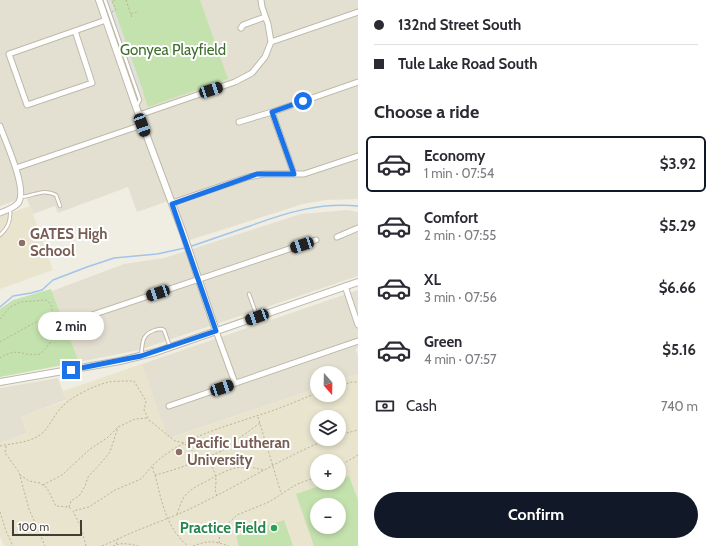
<!DOCTYPE html>
<meta charset="utf-8">
<style>
body{margin:0;font-family:Cabin,sans-serif;background:#f7f7f7;color:#2b2b33;height:100vh;display:flex;flex-direction:column;font-size:15px;white-space:nowrap}
*{box-sizing:border-box;margin:0}
p{font-size:13px;color:#7c7c81}
.icon{flex:none;width:22px;height:22px;fill:none;stroke:currentColor;stroke-width:2;stroke-linecap:round;stroke-linejoin:round}
.map{position:relative;flex:1;overflow:hidden}
.details{display:flex;flex-direction:column;background:#fff;width:356px}
.details>*{flex:none}
.top-card{display:grid;align-content:center;height:88px;padding:0 16px;background:#fff}
.needle{width:26px;rotate:160deg}
.controls{position:absolute;left:310px;top:366px;display:grid;gap:8px}
.controls a{display:grid;place-items:center;width:36px;height:36px;border-radius:50%;background:#fff;box-shadow:0 2px 6px #0003;font-size:20px}
.scale{position:absolute;left:12px;bottom:10px;width:70px;box-sizing:border-box;padding-left:4px;border:2px solid #413e34;border-top:0;font-size:11px;line-height:14px;white-space:nowrap;color:#413e34;-webkit-text-stroke:3px #fff;paint-order:stroke}
.end{position:absolute;width:18px;height:18px;margin:-9px;border:5px solid #1a73e8;background:#fff;box-shadow:0 0 0 2px #fff}
.from{border-radius:50%}
.bubble{position:absolute;height:28px;border-radius:14px;background:#fff;box-shadow:0 2px 6px #0003;font-size:13px;font-weight:700;line-height:28px;text-align:center}
.car{position:absolute;width:12px;height:24px;margin:-12px -6px;border-radius:5px;box-shadow:0 0 3px 1px #0007;background:linear-gradient(#222 24%,#8ab4d8 0 40%,#222 0 76%,#8ab4d8 0 86%,#222 0)}
.top-card b{display:flex;align-items:center;gap:14px;height:38px;font-size:15px}
.top-card b+b{border-top:1px solid #e1e1e2}
.top-card i{width:10px;height:10px;background:#2b2b33}
ul{padding:0;list-style:none}
li{display:flex;align-items:center;gap:12px;height:56px;margin:0 8px 6px;padding:0 8px;border:2px solid transparent;border-radius:6px}
li div{flex:1}
li b{display:block;font-size:15px}
li em{font-style:normal;font-weight:700}
li.active{border-color:#111827}
li>.icon{width:36px;height:36px;stroke-width:1.5}
h2{padding:0 16px;font-size:18px;line-height:48px}
.pay{display:flex;align-items:center;gap:10px;height:44px;padding:0 16px;font-size:15px}
.pay p{margin-inline-start:auto}
.button{display:flex;gap:8px;margin-top:auto;padding:8px 16px}
.button a{flex:1;height:46px;border-radius:24px;background:#111827;color:#fff;font-size:16px;font-weight:700;line-height:46px;text-align:center}
main{display:flex;flex:1;min-height:0}
.map>svg:first-child{display:block}
</style>
<main>
<div class="map">
<svg width="358" height="546" viewBox="0 0 358 546">
<rect width="100%" height="100%" fill="#f0eee3"/>
<path fill="#e4e0d1" d="M0,0H358V199L326,200L303,204L190,240L174,199L137,212L128,187L58,213L55,206L33,214L26,197L0,206Z
M347,210L358,212V276L139,350L79,362L52,291L124,264L164,258L301,214Z
M358,290V348L356,349L358,356V374L339,380V373H317V388L167,439L142,364Z
M58,378L66,400L21,417L27,433L0,443V388Z"/>
<path fill="#e8e4ce" fill-rule="evenodd" d="M30,206L53,270L0,289V217Z
M142,364L168,439L317,388V395H339V380L358,374V546H4L0,536V443L27,433L21,417L66,401L63,391ZM317,417H339V439H317ZM317,461H339V483H317ZM317,505H339V527H317Z"/>
<path fill="#c4e2ae" fill-rule="evenodd" d="M111,0H200L228,79L148,107Z
M51,289L79,362L0,377V309L13,300Z
M349,476L358,500V546H314L296,494L328,483H339V479ZM317,505H339V527H317Z
M284,520L293,546H239L236,536Z"/>
<path fill="#e1dfdb" d="M106,0H111L143,91L138,92Z"/>
<g fill="none" stroke-linecap="round" stroke-linejoin="round">
<path stroke="#a2c4ea" stroke-width="1.5" d="M189,247C209,240 230,233 250,226C285,213 320,202 358,206
M0,307L13,296L31,293L42,290L53,280L87,267L114,258L157,254L185,248"/>
<defs>
<path id="service" d="M105,0L140,100L137,105
M21,197C34,196 43,188 56,195L60,206
M0,235C8,228 11,221 10,210
M249,294L257,316
M141,356C143,342 141,335 155,330C159,329 161,328 164,330L170,347"/>
<path id="minor" d="M241,28L243,25L265,17
M75,31L92,83L27,105L9,54L106,20
M271,42L358,12
M272,112L294,174
M139,115L235,82L252,73L265,57L271,42L268,24L262,7L261,0
M239,122L272,112L358,82
M0,126C5,141 27,187 19,202C15,208 7,210 0,213
M16,168L142,125
M172,203L248,177L264,174H304L358,156
M337,237L358,228
M345,286L358,325
M77,320L316,240
M216,331L235,383
M169,406L358,341"/>
<path id="tertiary" d="M99,0L136,107L183,233L216,331
M0,382L120,361L156,352L358,282"/>
</defs>
<use href="#service" stroke="#beb9a9" stroke-width="4.5"/>
<use href="#minor" stroke="#beb9a9" stroke-width="7"/>
<use href="#tertiary" stroke="#beb9a9" stroke-width="8"/>
<path stroke="#bbb399" stroke-width="1" stroke-dasharray="2 2" stroke-linecap="butt" d="M126,0L132,18
M112,12L116,10L112,1L115,0
M131,14L139,11
M0,319L9,308L20,302L47,300L51,305L57,333L47,347L40,354C21,357 19,346 0,358
M0,342L36,322L43,321H72
M339,386L352,382H358
M258,417L281,493
M339,435L358,430
M185,444L190,449L204,458L222,451L260,423
M0,446C13,443 30,443 41,434C50,427 53,416 61,408C70,397 95,385 109,382C117,381 126,381 134,381L146,401L144,410L149,420L175,441L185,443
M6,446L5,453L19,472L29,509L45,546
M339,466L358,455
M20,475L29,481L40,483L47,488L56,506L69,507L72,510
M155,475C162,502 166,528 188,546
M43,485L62,475L90,449L107,438L118,427L135,419L147,418
M217,496C215,491 215,488 216,483C216,471 212,466 204,458C188,465 172,471 155,475L153,470V465C181,438 221,428 256,416C277,410 297,401 317,393
M69,507L71,501L80,495L85,486L88,477L101,463L110,452L118,427
M0,512L6,531L13,546
M177,514C179,509 181,502 184,497C190,489 199,485 207,481C229,469 238,463 263,470
M219,543L220,531L237,515L269,502L297,484L317,477
M116,544L118,539C145,526 173,518 200,504C243,483 284,457 328,439
M86,546L81,527L73,511L89,507L115,490L141,479L153,465
M102,546L118,539
M113,546C121,542 130,544 138,546
M193,546C209,540 213,541 229,546"/>
<use href="#service" stroke="#fff" stroke-width="2.5"/>
<use href="#minor" stroke="#fff" stroke-width="5"/>
<use href="#tertiary" stroke="#fff" stroke-width="6"/>
</g>
<g fill="none" stroke-linecap="round" stroke-linejoin="round">
<path stroke="#1a73e8" stroke-width="5" d="M71,370L141,356L216,331L172,204L257,174H294L272,112L303,101"/>
</g>
<g fill="#8d6e63" stroke="#fff" stroke-width="1.5">
<circle cx="22" cy="243" r="4"/>
<circle cx="179" cy="452" r="4"/>
</g>
<circle fill="#2e9e5b" stroke="#fff" stroke-width="1.5" cx="274" cy="528" r="4"/>
<g text-anchor="middle" stroke-width="4" stroke-linejoin="round" paint-order="stroke">
<g font-size="15" fill="#3d6e2c" stroke="#fff">
<text x="173" y="55">Gonyea Playfield</text>
</g>
<g font-size="15" font-weight="bold" fill="#785e54" stroke="#fff" text-anchor="start">
<text x="30" y="239">GATES High<tspan x="30" dy="17">School</tspan></text>
<text x="187" y="448">Pacific Lutheran<tspan x="187" dy="17">University</tspan></text>
</g>
<g font-size="15" font-weight="bold" fill="#27864d" stroke="#fff" text-anchor="end">
<text x="266" y="533">Practice Field</text>
</g>
</g>
</svg>
<div class="controls">
<a><svg class="needle" viewBox="-14 -14 28 28"><path d="M0-13l5 13h-10z" fill="#e53935"/><path d="M0 13l5-13h-10z" fill="#7c7c81"/></svg></a>
<a><svg class="icon" aria-label="layers" viewBox="0 0 24 24"><path d="M12 4l9 5-9 5-9-5zM3 14l9 5 9-5"/></svg></a>
<a>+</a>
<a>−</a>
</div>
<div class="scale">100 m</div>
<i class="end from" style="left:303px;top:101px"></i>
<i class="end" style="left:71px;top:370px"></i>
<div class="bubble" style="left:38px;top:312px;width:66px">2 min</div>
<i class="car" style="left:211px;top:90px;rotate:72deg"></i>
<i class="car" style="left:142px;top:125px;rotate:160deg"></i>
<i class="car" style="left:302px;top:245px;rotate:252deg"></i>
<i class="car" style="left:158px;top:293px;rotate:252deg"></i>
<i class="car" style="left:257px;top:317px;rotate:250deg"></i>
<i class="car" style="left:222px;top:388px;rotate:71deg"></i>
</div>
<section class="details">
<div class="top-card">
<b><i class="from"></i>132nd Street South</b>
<b><i></i>Tule Lake Road South</b>
</div>
<h2>Choose a ride</h2>
<ul>
<li class="active"><svg class="icon" aria-label="car" viewBox="0 0 24 24"><path d="M5 17H2v-5l4-1 3-4h7l3 4 3 1v5h-3M9 17h6M6 11h13"/><circle cx="7" cy="17" r="2"/><circle cx="17" cy="17" r="2"/></svg><div><b>Economy</b><p>1 min · 07:54</p></div><em>$3.92</em></li>
<li><svg class="icon" aria-label="car" viewBox="0 0 24 24"><path d="M5 17H2v-5l4-1 3-4h7l3 4 3 1v5h-3M9 17h6M6 11h13"/><circle cx="7" cy="17" r="2"/><circle cx="17" cy="17" r="2"/></svg><div><b>Comfort</b><p>2 min · 07:55</p></div><em>$5.29</em></li>
<li><svg class="icon" aria-label="car" viewBox="0 0 24 24"><path d="M5 17H2v-5l4-1 3-4h7l3 4 3 1v5h-3M9 17h6M6 11h13"/><circle cx="7" cy="17" r="2"/><circle cx="17" cy="17" r="2"/></svg><div><b>XL</b><p>3 min · 07:56</p></div><em>$6.66</em></li>
<li><svg class="icon" aria-label="car" viewBox="0 0 24 24"><path d="M5 17H2v-5l4-1 3-4h7l3 4 3 1v5h-3M9 17h6M6 11h13"/><circle cx="7" cy="17" r="2"/><circle cx="17" cy="17" r="2"/></svg><div><b>Green</b><p>4 min · 07:57</p></div><em>$5.16</em></li>
</ul>
<div class="pay"><svg class="icon" aria-label="cash" viewBox="0 0 24 24"><path d="M3 7h18v10H3z"/><circle cx="12" cy="12" r="2"/></svg>Cash<p>740 m</p></div>
<div class="button"><a>Confirm</a></div>
</section>
</main>
